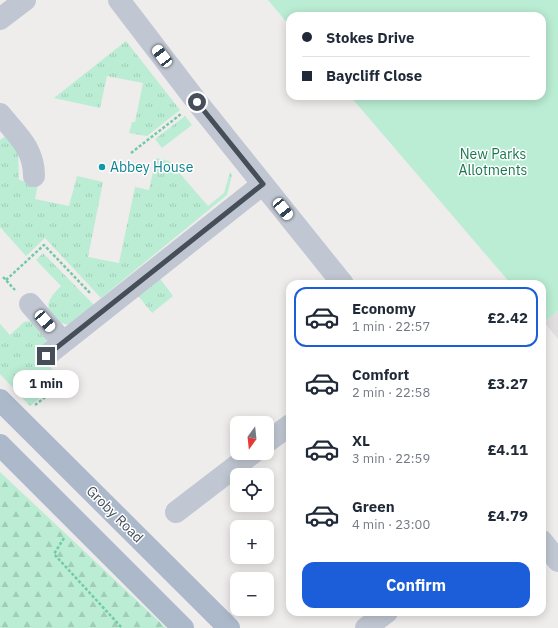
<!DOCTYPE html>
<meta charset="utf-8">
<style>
body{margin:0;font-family:"IBM Plex Sans",sans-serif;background:#f2f2f3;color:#1f2937;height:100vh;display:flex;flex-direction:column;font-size:15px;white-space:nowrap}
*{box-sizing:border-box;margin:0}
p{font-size:13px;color:#747a83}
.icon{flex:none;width:22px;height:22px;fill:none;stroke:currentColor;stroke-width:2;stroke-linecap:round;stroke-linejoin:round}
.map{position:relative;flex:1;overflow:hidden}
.panel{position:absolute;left:286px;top:280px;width:260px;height:336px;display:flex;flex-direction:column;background:#fff;border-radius:12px;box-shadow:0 2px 10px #0003}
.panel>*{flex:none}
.guide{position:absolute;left:286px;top:12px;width:260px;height:88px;border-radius:12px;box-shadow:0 2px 10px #0003;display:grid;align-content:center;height:88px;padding:0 16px;background:#fff}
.needle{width:26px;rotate:195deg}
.buttons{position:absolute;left:230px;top:416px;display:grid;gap:8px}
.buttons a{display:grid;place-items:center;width:44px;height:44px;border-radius:8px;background:#fff;box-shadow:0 2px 10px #0003;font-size:20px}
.end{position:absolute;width:18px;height:18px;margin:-9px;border:5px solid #454e59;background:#fff;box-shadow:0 0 0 2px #fff}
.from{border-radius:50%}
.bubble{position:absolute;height:28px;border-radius:12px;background:#fff;box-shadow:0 2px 10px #0003;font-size:13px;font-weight:800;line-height:28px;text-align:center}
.car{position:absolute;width:12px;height:24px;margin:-12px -6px;border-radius:5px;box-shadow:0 0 3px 1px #0007;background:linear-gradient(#fff 24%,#345 0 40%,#fff 0 76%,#345 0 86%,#fff 0)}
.guide b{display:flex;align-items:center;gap:14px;height:38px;font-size:15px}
.guide b+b{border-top:1px solid #e0e1e3}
.guide i{width:10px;height:10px;background:#1f2937}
ul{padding:7px 0 0;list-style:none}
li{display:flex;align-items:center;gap:12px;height:60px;margin:0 8px 6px;padding:0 8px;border:2px solid transparent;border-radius:12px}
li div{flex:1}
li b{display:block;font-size:15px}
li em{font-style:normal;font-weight:800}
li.active{border-color:#1c5dd9}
li>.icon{width:36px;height:36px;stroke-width:1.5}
.primary-button{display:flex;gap:8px;margin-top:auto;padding:8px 16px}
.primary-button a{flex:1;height:46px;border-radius:12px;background:#1c5dd9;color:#fff;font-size:16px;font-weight:800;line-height:46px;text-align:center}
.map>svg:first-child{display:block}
</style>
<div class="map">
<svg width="558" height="628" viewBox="0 0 558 628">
<defs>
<pattern id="grass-tufts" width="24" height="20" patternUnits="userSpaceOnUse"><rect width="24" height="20" fill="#baedd3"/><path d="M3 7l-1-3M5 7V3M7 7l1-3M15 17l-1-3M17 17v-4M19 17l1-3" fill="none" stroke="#a1cdb7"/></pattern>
<pattern id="forest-firs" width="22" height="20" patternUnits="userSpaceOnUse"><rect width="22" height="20" fill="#baedd3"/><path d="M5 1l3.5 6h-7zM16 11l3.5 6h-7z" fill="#a1cdb7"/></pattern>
</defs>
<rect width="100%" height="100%" fill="#efecec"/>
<path fill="#e0dede" d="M558,311V339L544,322Z"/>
<path fill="url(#grass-tufts)" d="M126,41L180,110L147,136L129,133L132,122H135L143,83L107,76L100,108L54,98Z
M185,116L192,125L162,148L155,139Z
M8,134L18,152L19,180L38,184L35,199L69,206L77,176L103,182L88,257L119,263L135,187L149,190L156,158L169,161L208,206L224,193L230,172L232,175L227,195L101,298L45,238L26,256L0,227V140Z
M43,253L95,306L70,325C62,324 58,322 53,316C42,305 53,294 61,286L36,260Z
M158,276L173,296L152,313L136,293Z
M29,321C37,324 50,336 46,345C45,348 42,351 40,353L61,381L30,406L0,374V324L10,335L24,322Z"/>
<path fill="url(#forest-firs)" d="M0,472L166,628H0Z"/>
<path fill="#baedd3" d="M268,0H558V311L544,322L542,320V284H511L350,96H542V16H290V26Z"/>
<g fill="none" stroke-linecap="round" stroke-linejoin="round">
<path stroke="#73caa7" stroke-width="2.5" stroke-dasharray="3 2" stroke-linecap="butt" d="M131,153L181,114
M3,277L15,290
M6,280L44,245L91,294
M35,405L65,382L58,373
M64,538L54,554L122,628"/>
<path stroke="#c0c7d2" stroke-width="22" d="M119,0L197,102L343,284
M0,19L25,0
M0,114C17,135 34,148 34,176
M30,304L63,342
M46,356L263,184
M267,442L290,425
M176,512L253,453
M542,541L558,561
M366,628L387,612"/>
<path stroke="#acb9cb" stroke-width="22" d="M0,400L229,628
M0,445L183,628"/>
</g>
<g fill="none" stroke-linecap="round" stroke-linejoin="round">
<path stroke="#454e59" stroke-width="5" d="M46,356L263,184L197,102"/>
</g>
<circle fill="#0f9aa8" stroke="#fff" stroke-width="1.5" cx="102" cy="167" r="4"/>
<g text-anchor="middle" stroke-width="3" stroke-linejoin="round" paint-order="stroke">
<g font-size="14" fill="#187851" stroke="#fff">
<text x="493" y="159">New Parks<tspan x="493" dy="16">Allotments</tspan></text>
</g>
<g font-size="14" fill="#0d838f" stroke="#fff" text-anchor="start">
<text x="110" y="172">Abbey House</text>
</g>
<g font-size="14" fill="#454e59" stroke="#fff">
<text transform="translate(115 514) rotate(45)" y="5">Groby Road</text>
</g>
</g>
</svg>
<div class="buttons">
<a><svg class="needle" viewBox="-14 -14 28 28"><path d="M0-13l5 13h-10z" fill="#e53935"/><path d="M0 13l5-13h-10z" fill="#747a83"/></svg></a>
<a><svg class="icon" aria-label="locate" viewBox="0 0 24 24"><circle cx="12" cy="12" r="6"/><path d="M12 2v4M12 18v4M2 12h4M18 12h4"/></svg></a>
<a>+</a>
<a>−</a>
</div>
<i class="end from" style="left:197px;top:102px"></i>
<i class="end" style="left:46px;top:356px"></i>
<div class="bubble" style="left:13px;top:370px;width:66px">1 min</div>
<i class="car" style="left:162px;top:56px;rotate:323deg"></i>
<i class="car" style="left:283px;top:209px;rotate:141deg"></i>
<i class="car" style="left:45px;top:321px;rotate:139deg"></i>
<div class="guide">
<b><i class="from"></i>Stokes Drive</b>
<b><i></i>Baycliff Close</b>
</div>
<section class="panel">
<ul>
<li class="active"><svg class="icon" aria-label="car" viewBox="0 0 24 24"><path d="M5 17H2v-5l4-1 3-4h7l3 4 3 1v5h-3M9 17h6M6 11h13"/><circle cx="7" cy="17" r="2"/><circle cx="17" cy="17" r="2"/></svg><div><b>Economy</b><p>1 min · 22:57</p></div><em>£2.42</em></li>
<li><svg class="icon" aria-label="car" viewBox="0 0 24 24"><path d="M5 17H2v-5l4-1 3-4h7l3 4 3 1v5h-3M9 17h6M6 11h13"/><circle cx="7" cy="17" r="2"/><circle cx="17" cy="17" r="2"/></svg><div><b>Comfort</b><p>2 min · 22:58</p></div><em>£3.27</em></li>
<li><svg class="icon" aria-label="car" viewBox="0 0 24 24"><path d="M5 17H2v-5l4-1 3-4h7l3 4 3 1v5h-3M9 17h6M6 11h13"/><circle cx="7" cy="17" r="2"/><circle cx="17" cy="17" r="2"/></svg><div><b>XL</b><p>3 min · 22:59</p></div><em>£4.11</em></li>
<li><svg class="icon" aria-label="car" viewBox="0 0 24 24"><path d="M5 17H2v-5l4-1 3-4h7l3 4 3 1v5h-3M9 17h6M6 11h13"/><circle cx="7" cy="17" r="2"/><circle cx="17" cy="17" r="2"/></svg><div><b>Green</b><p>4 min · 23:00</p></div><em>£4.79</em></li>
</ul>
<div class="primary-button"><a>Confirm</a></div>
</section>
</div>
